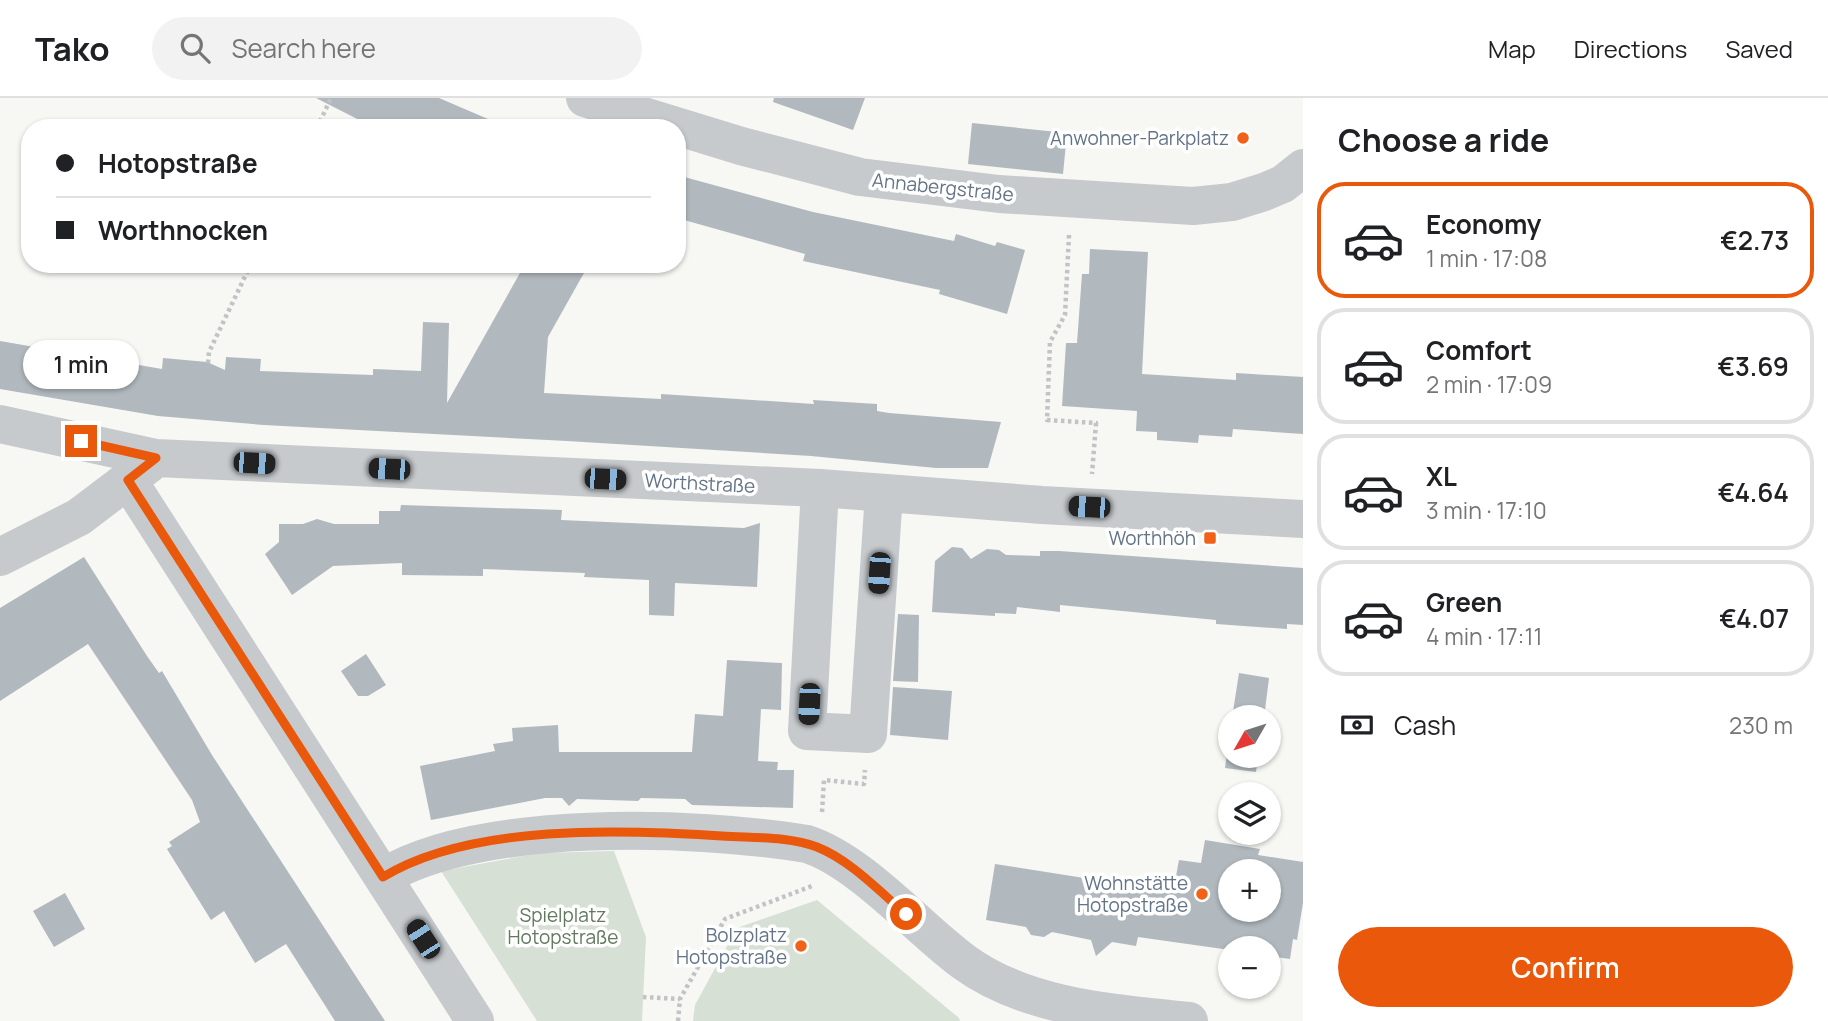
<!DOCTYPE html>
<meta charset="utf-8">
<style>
body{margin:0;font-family:Manrope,sans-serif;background:#f2f2f2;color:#202124;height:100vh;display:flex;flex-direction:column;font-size:26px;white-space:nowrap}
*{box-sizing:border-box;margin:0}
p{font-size:23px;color:#757577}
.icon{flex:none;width:38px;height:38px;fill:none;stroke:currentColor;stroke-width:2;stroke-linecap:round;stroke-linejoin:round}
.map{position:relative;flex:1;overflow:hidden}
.side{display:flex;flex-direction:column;background:#fff;width:525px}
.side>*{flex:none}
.banner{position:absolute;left:21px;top:21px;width:665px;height:154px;border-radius:28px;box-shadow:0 2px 5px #0004;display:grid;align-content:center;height:154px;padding:0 35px;background:#fff}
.needle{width:46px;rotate:231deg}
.tools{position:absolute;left:1218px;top:607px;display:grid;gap:14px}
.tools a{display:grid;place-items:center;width:63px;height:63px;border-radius:50%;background:#fff;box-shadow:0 2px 5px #0004;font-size:35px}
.end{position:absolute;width:32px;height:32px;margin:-16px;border:9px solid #ea580c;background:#fff;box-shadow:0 0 0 4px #fff}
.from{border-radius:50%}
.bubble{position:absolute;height:49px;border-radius:24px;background:#fff;box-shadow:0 2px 5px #0004;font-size:23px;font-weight:600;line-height:49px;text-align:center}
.car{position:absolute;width:21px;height:42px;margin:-21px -10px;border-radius:9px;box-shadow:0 0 5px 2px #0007;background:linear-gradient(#222 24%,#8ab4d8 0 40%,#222 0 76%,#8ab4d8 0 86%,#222 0)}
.banner b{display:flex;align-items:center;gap:24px;height:66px;font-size:26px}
.banner b+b{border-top:2px solid #e0e0e0}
.banner i{width:18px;height:18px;background:#202124}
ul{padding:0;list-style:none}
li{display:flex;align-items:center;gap:21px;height:116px;margin:0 14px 10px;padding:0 21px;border:4px solid #e0e0e0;border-radius:28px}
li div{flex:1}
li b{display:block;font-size:26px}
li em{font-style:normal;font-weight:600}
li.active{border-color:#ea580c}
li>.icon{width:63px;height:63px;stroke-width:1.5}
h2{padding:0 35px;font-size:32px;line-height:84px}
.pay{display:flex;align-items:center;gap:18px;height:77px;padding:0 35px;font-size:26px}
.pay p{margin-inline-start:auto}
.action{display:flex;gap:14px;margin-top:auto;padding:14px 35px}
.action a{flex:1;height:80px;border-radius:42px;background:#ea580c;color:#fff;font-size:28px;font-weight:600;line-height:80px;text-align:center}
header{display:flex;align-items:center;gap:42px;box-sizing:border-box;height:98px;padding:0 35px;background:#fff;border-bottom:2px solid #e0e0e0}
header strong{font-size:33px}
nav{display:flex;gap:38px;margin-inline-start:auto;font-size:24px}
.search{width:490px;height:63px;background:#f2f2f2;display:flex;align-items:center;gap:18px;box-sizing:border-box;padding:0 24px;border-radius:38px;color:#757577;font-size:26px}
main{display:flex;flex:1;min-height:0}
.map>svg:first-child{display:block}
</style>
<header>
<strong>Tako</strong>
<div class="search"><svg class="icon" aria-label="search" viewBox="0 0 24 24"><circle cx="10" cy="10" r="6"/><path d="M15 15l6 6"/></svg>Search here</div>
<nav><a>Map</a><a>Directions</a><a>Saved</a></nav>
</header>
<main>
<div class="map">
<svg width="1303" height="923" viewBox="0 0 1303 923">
<rect width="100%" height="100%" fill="#f7f7f4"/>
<path fill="#d7e0d4" d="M614,753L646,839L642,923H537L441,773L540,755Z
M817,802L959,920L960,923H693L695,907L737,830Z"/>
<path fill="#b1b9be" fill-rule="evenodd" d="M316,0H439L509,30H375Z
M774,0H865L853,32L773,4Z
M972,25L1067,35L1063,76L968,66Z
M677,77L813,114L954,143L956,136L995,148L997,144L1025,152L1007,216L939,196L940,192L803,163L805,156L677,120Z
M1090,151L1148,154L1142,276L1236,282V275L1303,279V336L1233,331L1232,339L1199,337L1198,345L1157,342V334L1136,333L1137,313L1062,308L1066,245H1077L1082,176H1089Z
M525,166H589L548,239L544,295L661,301V296L814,306L813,302L877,306V313L889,315L1001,324L988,370H936L811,358L567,343L264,327L158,318L0,291V243L162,271L163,260L207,264L225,272L226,259L261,261L260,273L373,277V271L421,273L423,224L449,225L447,305Z
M401,407L562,412L561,422L744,430L760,425L757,489L675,485L674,518L649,517V482L584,479L585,475L483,471V478L402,477V465L333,468L292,497L265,456L279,444V426H303L317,421L334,426H379V413H400Z
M952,449L962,450L971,461L987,451L999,452L1006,457L1040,458V453H1059L1303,470V527L1287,526V531L1216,526V522L1060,507V514L1017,509L1016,516L995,515V518L932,514L935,463Z
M84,459L147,558L159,575L162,573L212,657L385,923H335L286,846L255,865L224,813L211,822L167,751L172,748L169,744L200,724L192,702L88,546L0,603V510Z
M898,516L919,517L918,584L893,583Z
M366,556L386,587L368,598H358L341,573Z
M727,562L782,565L781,612L761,611L758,663L778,664L777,672H794L793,710L692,707L685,701L641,700L638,703L577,701L569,708L562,700H545L431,722L420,668L495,653L493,646L513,643L512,630L558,627L559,654H692L695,616L723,618Z
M1239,575L1269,580L1264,620H1232Z
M893,589L952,593L948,642L890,637Z
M1230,634V658H1258L1256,674L1225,670Z
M1205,742L1260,751L1258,757L1303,764V805L1297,842L1293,841L1290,861L1269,858V850L1230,852L1138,839L1136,848L1112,844L1096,858L1091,842L1052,834L1044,839L1031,837L1026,829L986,822L995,766L1173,794L1179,762L1201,765ZM1230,774H1269V812H1230Z
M65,795L85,831L54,849L33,813Z"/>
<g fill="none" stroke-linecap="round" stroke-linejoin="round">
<path stroke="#c2c3c5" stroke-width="4.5" stroke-dasharray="3.5 3.5" stroke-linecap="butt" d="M317,30L331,0
M1069,137L1065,217L1050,244L1047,322L1096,325L1092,376
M208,265L209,254L251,166
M822,714L824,682L864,686L865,672
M643,899L680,901
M678,923L680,901L725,821L812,788"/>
<path stroke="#c6cacd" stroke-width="38" d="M585,0L741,48L860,79L999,96L1193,108L1232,104L1264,94L1283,86L1303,70
M0,326L156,360L820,390L1042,407L1303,421
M128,382L475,923
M820,390L807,633L868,636L884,395
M0,459L79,419L149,366
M383,779C480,720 696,728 807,746C860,763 918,830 964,864C1027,910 1114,915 1189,923"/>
</g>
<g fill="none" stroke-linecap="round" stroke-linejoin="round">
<path stroke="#ea580c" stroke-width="9" d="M81,343L156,360L128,382L383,779C472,725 621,732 722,738C752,740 789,738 817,749C850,762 879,793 906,816"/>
</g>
<g fill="#f26118" stroke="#fff" stroke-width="2.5">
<circle cx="1243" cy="40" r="7"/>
<rect x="1203" y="433" width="14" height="14" rx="3.5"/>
<circle cx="1202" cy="796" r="7"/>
<circle cx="801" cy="848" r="7"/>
</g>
<g text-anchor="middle" stroke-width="7" stroke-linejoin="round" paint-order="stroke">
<g font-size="19" fill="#637487" stroke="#fff" text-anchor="end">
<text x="1229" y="47">Anwohner-Parkplatz</text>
<text x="1196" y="447">Worthhöh</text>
<text x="1188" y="792">Wohnstätte<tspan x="1188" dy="22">Hotopstraße</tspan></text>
<text x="787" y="844">Bolzplatz<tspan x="787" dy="22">Hotopstraße</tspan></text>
</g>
<g font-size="19" fill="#637487" stroke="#fff">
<text transform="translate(943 89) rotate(6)" y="7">Annabergstraße</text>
<text transform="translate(700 385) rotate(3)" y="7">Worthstraße</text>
</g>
<g font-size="19" fill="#62795f" stroke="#fff">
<text x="563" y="824">Spielplatz<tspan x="563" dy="22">Hotopstraße</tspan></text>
</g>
</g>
</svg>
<div class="tools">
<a><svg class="needle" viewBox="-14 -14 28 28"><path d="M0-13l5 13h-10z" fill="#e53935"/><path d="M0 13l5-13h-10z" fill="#757577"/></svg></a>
<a><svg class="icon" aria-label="layers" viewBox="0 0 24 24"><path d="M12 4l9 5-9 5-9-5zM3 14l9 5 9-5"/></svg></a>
<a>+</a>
<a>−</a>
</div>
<i class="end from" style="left:906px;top:816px"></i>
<i class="end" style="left:81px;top:343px"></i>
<div class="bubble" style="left:23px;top:242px;width:116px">1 min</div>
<i class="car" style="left:254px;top:365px;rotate:93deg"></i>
<i class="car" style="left:389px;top:371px;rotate:273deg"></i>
<i class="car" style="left:605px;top:381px;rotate:93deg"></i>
<i class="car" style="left:1089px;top:409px;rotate:273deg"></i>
<i class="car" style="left:879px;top:475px;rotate:184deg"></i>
<i class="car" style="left:809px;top:606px;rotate:183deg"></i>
<i class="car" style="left:423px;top:841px;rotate:327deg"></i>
<div class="banner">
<b><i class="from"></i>Hotopstraße</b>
<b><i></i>Worthnocken</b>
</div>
</div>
<section class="side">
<h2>Choose a ride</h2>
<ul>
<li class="active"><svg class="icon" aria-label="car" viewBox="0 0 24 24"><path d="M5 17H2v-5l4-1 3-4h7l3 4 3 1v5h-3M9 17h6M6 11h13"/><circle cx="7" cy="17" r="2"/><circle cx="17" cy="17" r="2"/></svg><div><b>Economy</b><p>1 min · 17:08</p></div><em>€2.73</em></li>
<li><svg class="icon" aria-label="car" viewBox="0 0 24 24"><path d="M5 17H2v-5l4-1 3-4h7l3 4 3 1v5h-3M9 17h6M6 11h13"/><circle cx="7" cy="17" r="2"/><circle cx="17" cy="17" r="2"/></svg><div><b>Comfort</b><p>2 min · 17:09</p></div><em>€3.69</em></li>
<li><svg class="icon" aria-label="car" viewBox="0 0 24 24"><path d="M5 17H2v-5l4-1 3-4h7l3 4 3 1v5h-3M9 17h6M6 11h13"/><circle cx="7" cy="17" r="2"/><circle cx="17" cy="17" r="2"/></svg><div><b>XL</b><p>3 min · 17:10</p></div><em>€4.64</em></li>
<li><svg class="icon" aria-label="car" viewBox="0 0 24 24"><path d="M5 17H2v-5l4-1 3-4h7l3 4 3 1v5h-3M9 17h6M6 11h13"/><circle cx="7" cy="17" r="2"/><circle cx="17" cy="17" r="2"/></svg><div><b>Green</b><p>4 min · 17:11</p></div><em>€4.07</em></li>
</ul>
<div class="pay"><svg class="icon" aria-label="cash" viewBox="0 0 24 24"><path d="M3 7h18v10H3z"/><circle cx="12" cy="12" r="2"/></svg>Cash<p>230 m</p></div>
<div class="action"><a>Confirm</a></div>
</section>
</main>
